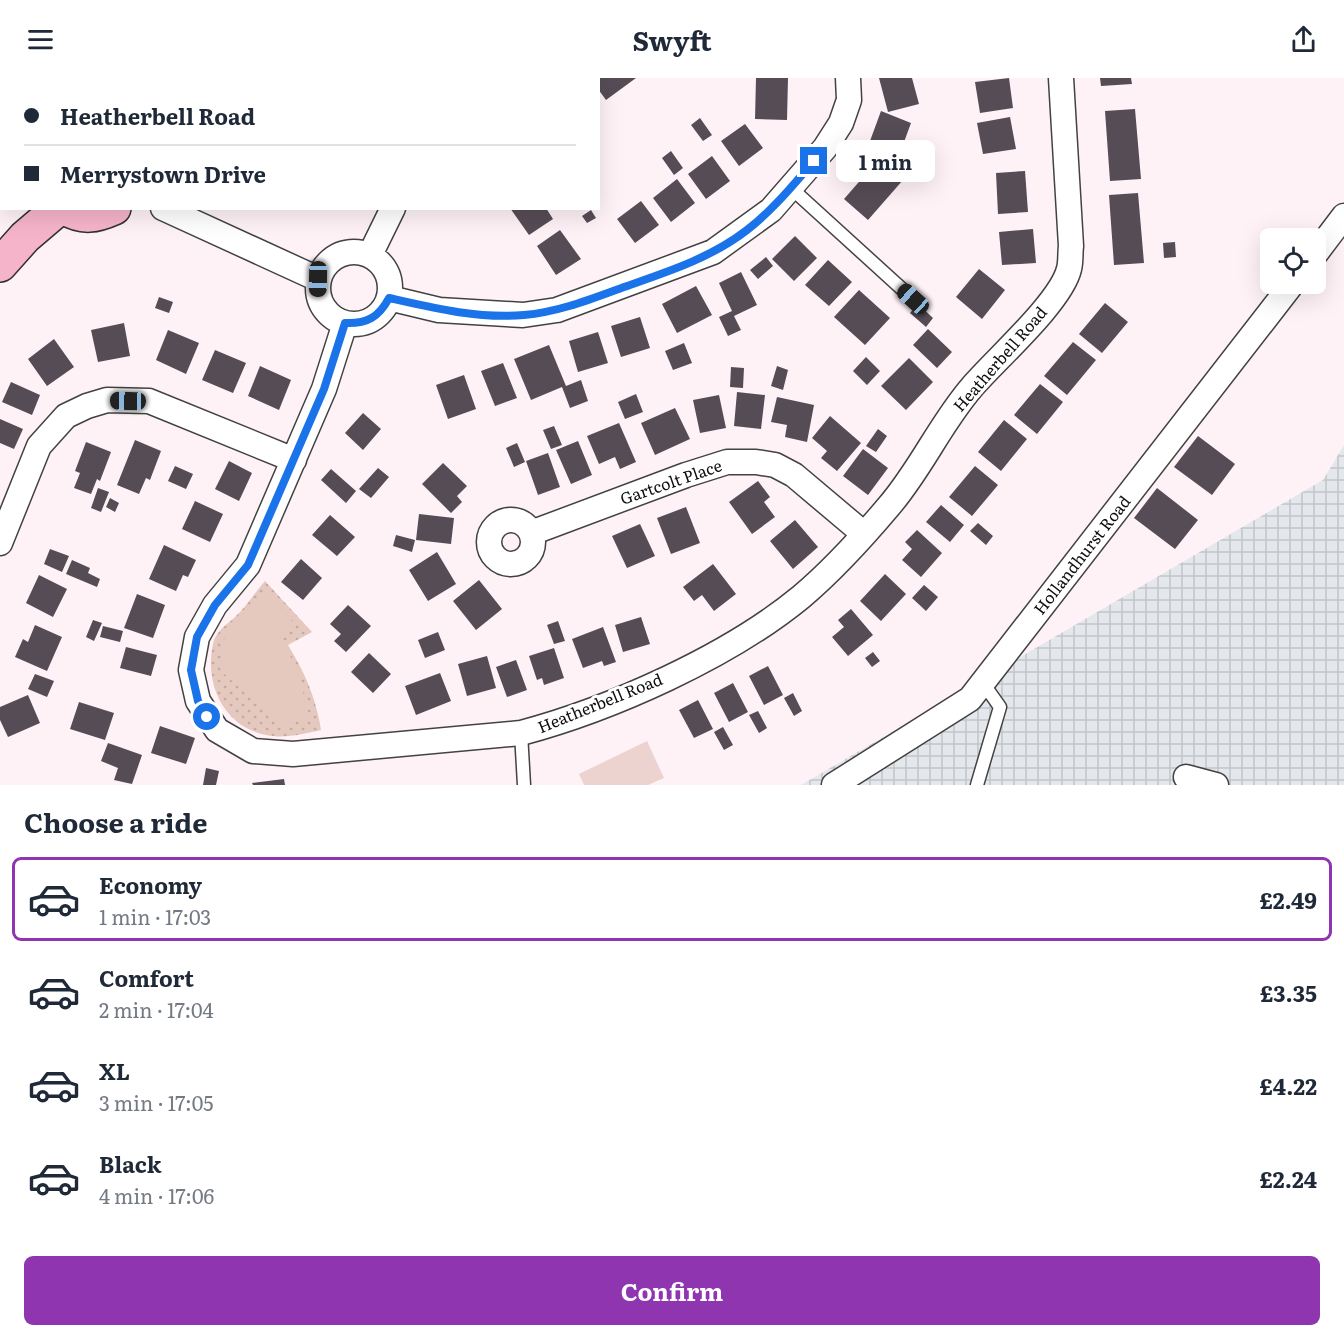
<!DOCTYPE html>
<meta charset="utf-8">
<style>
body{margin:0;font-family:Literata,serif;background:#f2f2f3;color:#1f2937;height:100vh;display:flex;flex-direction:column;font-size:22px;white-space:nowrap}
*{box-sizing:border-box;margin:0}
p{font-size:20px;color:#747a83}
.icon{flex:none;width:33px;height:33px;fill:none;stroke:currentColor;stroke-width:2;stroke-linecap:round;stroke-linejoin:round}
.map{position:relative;height:707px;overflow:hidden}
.sheet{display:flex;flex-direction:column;background:#fff;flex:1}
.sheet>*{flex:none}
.banner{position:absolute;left:0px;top:0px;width:600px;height:132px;box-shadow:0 6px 24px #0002;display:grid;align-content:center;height:132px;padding:0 24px;background:#fff}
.controls{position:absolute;left:1260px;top:150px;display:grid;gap:12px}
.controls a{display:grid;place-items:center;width:66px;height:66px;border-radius:9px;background:#fff;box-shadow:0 6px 24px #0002;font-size:30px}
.end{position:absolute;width:27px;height:27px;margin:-14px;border:8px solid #1a73e8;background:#fff;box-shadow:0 0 0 3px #fff}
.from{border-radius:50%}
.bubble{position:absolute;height:42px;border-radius:9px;background:#fff;box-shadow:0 6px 24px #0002;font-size:20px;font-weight:700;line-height:42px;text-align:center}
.car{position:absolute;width:18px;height:36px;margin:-18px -9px;border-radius:8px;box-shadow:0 0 4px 2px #0007;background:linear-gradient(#222 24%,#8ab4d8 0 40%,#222 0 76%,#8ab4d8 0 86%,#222 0)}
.banner b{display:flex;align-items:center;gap:21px;height:57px;font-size:22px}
.banner b+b{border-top:2px solid #e0e1e3}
.banner i{width:15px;height:15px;background:#1f2937}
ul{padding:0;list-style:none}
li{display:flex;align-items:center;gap:18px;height:84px;margin:0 12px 9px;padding:0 12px;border:3px solid transparent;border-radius:9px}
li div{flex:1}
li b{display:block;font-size:22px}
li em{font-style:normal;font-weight:700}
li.current{border-color:#9035b0}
li>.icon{width:54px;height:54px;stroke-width:1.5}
h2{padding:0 24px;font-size:27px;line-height:72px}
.action{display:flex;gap:12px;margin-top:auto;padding:12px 24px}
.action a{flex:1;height:69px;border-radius:9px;background:#9035b0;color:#fff;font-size:24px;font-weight:700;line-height:69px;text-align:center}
header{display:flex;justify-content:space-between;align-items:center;height:78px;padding:0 24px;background:#fff;font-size:27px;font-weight:700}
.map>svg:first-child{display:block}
</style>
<header><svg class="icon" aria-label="menu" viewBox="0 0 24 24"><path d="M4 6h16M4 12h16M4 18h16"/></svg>Swyft<svg class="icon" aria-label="share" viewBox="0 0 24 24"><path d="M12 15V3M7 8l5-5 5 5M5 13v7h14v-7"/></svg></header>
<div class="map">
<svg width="1344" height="707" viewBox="0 0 1344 707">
<defs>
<pattern id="industrial-grid" width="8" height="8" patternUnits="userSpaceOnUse" patternTransform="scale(1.5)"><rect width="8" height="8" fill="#e4e7ec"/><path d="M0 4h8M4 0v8" fill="none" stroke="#c2c5c9"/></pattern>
<pattern id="grass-dots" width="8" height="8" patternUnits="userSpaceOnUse" patternTransform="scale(1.5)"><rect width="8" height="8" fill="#e5c9bf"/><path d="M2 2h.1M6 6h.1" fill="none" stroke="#c3aba3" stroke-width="1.8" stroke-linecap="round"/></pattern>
</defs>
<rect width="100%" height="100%" fill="#fef2f7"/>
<path fill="url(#industrial-grid)" d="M1344,367V707H801L1323,402Z"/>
<path fill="url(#grass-dots)" d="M265,503L312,554L288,567C305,595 316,620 321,652C303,656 285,661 266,657C224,649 204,606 213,566C217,551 227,547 236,538C247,528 255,514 265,503Z"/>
<path fill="#e5c9bf" d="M266,513L295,547L282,561L298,594L310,641L281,647L221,593L225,554Z"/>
<path fill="#edd3d0" d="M647,663L664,700L648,707H584L579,696Z"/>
<path fill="#564c55" d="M598,0H636L606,22L598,11Z
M756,0H788L787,42L755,41Z
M879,0H912L919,26L888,34Z
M1009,0L1013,30L980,35L975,4Z
M1100,0H1131L1132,6L1101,8Z
M1135,31L1141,101L1110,103L1105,33Z
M881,33L911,45L900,75L870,63Z
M1010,39L1016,71L983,76L977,45Z
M700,40L712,57L703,63L691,47Z
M745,46L763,70L739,88L721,63Z
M671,73L683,90L674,97L662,80Z
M712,78L730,103L706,121L688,96Z
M879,81L903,102L868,142L844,121Z
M1025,93L1028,134L998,136L996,95Z
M677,101L695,125L671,144L653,120Z
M1138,115L1144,185L1114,187L1109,117Z
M641,123L659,147L635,165L617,141Z
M510,130H546L553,141L529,157Z
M591,132L596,140L587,145L582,138Z
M1033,151L1036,185L1002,187L999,154Z
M560,152L581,181L556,197L537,168Z
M795,158L817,180L794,203L772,181Z
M1175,164L1176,179L1164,180L1163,165Z
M766,179L773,188L758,201L750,192Z
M828,182L852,204L829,228L805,207Z
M979,191L1005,212L982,241L956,219Z
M741,194L757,227L734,238L741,252L728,258L719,239L732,233L719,205Z
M696,208L712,237L677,255L662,226Z
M859,212L890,240L865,267L834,239Z
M159,219L173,224L169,235L155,230Z
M1105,225L1128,244L1102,275L1079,256Z
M918,226L933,240L926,249L910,235Z
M640,239L650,270L621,279L611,248Z
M124,245L130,278L98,284L91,252Z
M928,251L952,274L937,290L913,267Z
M168,252L199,265L186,296L156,282Z
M598,254L608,285L578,294L569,263Z
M54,261L74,289L47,308L28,281Z
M1073,264L1096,282L1067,317L1044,298Z
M684,265L692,285L673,292L665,273Z
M549,267L566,308L581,302L588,323L570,330L562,309L531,322L514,281Z
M215,272L246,285L233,315L202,302Z
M866,279L880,293L867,307L853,293Z
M909,280L933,304L906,332L881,308Z
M503,285L517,320L495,328L481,293Z
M260,288L291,302L279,332L248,318Z
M777,288L788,292L783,312L771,308Z
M731,289L744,290L743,310L730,309Z
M464,297L476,331L448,341L436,307Z
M11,304L40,317L32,337L2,324Z
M1040,306L1063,324L1037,356L1014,337Z
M737,314L765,317L761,351L734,348Z
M636,316L643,334L625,341L618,324Z
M719,317L726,350L700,355L693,322Z
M777,319L814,327L807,364L785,359L787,347L771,344Z
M675,330L690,361L655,377L641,345Z
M363,335L381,351L363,372L345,355Z
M830,338L861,365L837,393L821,380L827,373L812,360Z
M0,341L23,351L14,371L0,365Z
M1004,342L1027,361L1001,393L978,374Z
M619,345L636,384L620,391L615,379L599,386L587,358Z
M554,348L562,367L551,371L543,352Z
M878,351L887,358L876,374L866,368Z
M1198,358L1235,386L1212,417L1174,389Z
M135,362L161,373L150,402L146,400L139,416L117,407Z
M578,363L592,397L571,406L556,372Z
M86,364L111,374L100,403L97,401L91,416L74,410L80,395L75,393Z
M517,365L525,384L514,389L506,370Z
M863,371L888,390L868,417L843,398Z
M548,375L560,409L538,417L526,383Z
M229,383L252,395L239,423L215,411Z
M443,385L467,408L457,418L462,424L451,435L422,406Z
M175,388L193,396L186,411L168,403Z
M975,388L998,407L972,438L949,419Z
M378,390L389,399L371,420L359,411Z
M331,391L356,413L346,425L321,402Z
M758,403L770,419L764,424L775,439L752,456L729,424Z
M98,410L109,414L101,434L91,430Z
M1157,410L1198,442L1175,471L1134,440Z
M110,420L119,425L115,434L106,429Z
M195,423L223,436L210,464L182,451Z
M941,427L964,447L950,464L926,444Z
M686,429L700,465L671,476L657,440Z
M419,436L454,440L451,466L416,462Z
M330,437L355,459L337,478L312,457Z
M795,442L818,469L793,491L770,463Z
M978,445L993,458L986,467L970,453Z
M640,446L655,478L627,490L612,458Z
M917,452L942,475L921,499L902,482L912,471L905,464Z
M396,457L415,462L412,474L393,468Z
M164,467L196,482L188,499L183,497L176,513L149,501Z
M50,471L69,478L62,494L44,486Z
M437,474L456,506L428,523L409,492Z
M301,481L322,500L303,522L281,504Z
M72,482L90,490L88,495L100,501L97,509L66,496Z
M713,486L736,516L714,533L702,517L694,523L683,509Z
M885,496L906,516L881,543L860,523Z
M39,497L67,511L53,539L26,525Z
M479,502L502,531L476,552L453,523Z
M924,507L938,519L926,533L912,520Z
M137,516L165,527L153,560L124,550Z
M348,527L371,548L346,574L334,563L341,556L330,546Z
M851,531L873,557L848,578L832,559L844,549L838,542Z
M641,539L650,566L623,574L615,547Z
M93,542L102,545L94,563L86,559Z
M558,543L565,563L554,566L547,547Z
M35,547L62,559L47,593L15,579L23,561L28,564Z
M103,548L123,553L120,564L100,559Z
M603,549L616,584L604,588L602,583L583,590L572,561Z
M438,554L445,572L425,580L418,562Z
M126,569L157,577L151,598L120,590Z
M554,570L564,600L544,607L542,600L537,602L529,578Z
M873,574L880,583L872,589L865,580Z
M369,575L391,596L373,615L351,594Z
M487,578L496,610L467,618L458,586Z
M516,582L527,612L507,619L496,589Z
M768,588L783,617L764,627L749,598Z
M440,595L451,623L416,637L405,608Z
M35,596L54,603L47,619L28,611Z
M733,605L748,634L729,644L714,615Z
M793,615L802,633L794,638L784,620Z
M28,617L40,645L8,659L0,642V629Z
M698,622L713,651L694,660L679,632Z
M79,624L114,635L105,662L70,651Z
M758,633L767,650L759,655L749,637Z
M160,648L195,660L186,686L151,675Z
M723,649L733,667L724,672L714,654Z
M108,665L142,677L132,706L114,702L118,690L101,683Z
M206,690L219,693L216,707H203Z
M284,701L285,707H253L252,705Z"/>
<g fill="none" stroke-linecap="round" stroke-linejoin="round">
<defs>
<path id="service" d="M791,110L913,221
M521,655L524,707
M977,707L1000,629L983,605"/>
<path id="minor" d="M288,0L289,2
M526,2L528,0
M163,130L318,201
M318 210a36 36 0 1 1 72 0a36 36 0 1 1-72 0Z
M1316,175L1344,138
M370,177L393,130
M389,220L439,232L523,237L557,232L713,174L771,132L825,70L841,45L849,22L848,0
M345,245L324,311L248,487L215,527L197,559L191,592L198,623L217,652L253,673L293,676L521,655C611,631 728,579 801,519C833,492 862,460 889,428C921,391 940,346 972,309C996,281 1061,224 1069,191C1071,184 1070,175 1071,168L1061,0
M489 464a22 22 0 1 1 44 0a22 22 0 1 1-44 0Z
M531,455L686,397L727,384H756L775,387L794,397L864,456
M0,465L39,368L66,338L87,328L107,322L149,323L294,382
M1186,699L1216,707
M834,707L970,621L1292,206"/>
<path id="secondary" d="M62,0V2
M65,130C83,141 96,138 114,130
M0,187L25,159L59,130"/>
</defs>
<use href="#service" stroke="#424242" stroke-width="15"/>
<use href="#minor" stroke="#424242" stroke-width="27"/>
<use href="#secondary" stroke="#313131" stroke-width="36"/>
<use href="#service" stroke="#fff" stroke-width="12"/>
<use href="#minor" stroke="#fff" stroke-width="24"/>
<use href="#secondary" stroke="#f6b4ca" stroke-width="33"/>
</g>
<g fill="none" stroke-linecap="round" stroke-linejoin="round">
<path stroke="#1a73e8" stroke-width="8" d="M207,639L198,623L191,592L197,559L215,527L248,487L324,311L345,245C367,246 379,239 389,220C433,230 478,241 524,237C559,234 591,221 624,209C667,194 711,180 747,152C773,132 793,107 814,83"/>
</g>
<g text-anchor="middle" stroke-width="6" stroke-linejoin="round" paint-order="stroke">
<g font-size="16" fill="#0f0f0f" stroke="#fff">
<text transform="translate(1000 281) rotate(-49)" y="6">Heatherbell Road</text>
<text transform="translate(671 404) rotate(-19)" y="6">Gartcolt Place</text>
<text transform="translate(1082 477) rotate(-52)" y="6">Hollandhurst Road</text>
<text transform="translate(600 625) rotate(-22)" y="6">Heatherbell Road</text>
</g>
</g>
</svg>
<div class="controls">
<a><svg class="icon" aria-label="locate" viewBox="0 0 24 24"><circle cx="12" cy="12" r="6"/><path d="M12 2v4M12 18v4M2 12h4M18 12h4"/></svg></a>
</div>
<i class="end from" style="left:207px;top:639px"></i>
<i class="end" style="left:814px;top:83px"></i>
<div class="bubble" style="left:836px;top:62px;width:99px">1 min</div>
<i class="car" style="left:318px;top:201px;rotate:181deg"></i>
<i class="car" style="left:913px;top:221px;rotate:312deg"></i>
<i class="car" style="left:128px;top:323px;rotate:271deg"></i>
<div class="banner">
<b><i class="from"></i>Heatherbell Road</b>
<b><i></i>Merrystown Drive</b>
</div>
</div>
<section class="sheet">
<h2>Choose a ride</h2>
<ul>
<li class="current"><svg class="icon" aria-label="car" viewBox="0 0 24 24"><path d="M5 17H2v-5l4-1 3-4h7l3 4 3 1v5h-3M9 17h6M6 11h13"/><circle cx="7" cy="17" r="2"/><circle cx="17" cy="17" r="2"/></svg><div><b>Economy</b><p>1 min · 17:03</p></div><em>£2.49</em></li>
<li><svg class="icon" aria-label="car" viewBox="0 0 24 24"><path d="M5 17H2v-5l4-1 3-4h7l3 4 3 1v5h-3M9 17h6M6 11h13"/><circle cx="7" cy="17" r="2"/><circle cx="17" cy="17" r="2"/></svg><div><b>Comfort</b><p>2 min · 17:04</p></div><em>£3.35</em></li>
<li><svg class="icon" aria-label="car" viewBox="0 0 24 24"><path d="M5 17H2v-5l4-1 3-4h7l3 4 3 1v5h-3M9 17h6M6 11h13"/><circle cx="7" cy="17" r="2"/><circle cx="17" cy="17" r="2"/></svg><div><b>XL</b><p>3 min · 17:05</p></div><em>£4.22</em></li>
<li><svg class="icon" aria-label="car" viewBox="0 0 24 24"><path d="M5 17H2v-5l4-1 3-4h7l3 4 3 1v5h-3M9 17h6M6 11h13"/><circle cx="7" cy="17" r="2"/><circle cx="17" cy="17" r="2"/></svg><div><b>Black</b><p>4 min · 17:06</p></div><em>£2.24</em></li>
</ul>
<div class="action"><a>Confirm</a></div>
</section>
